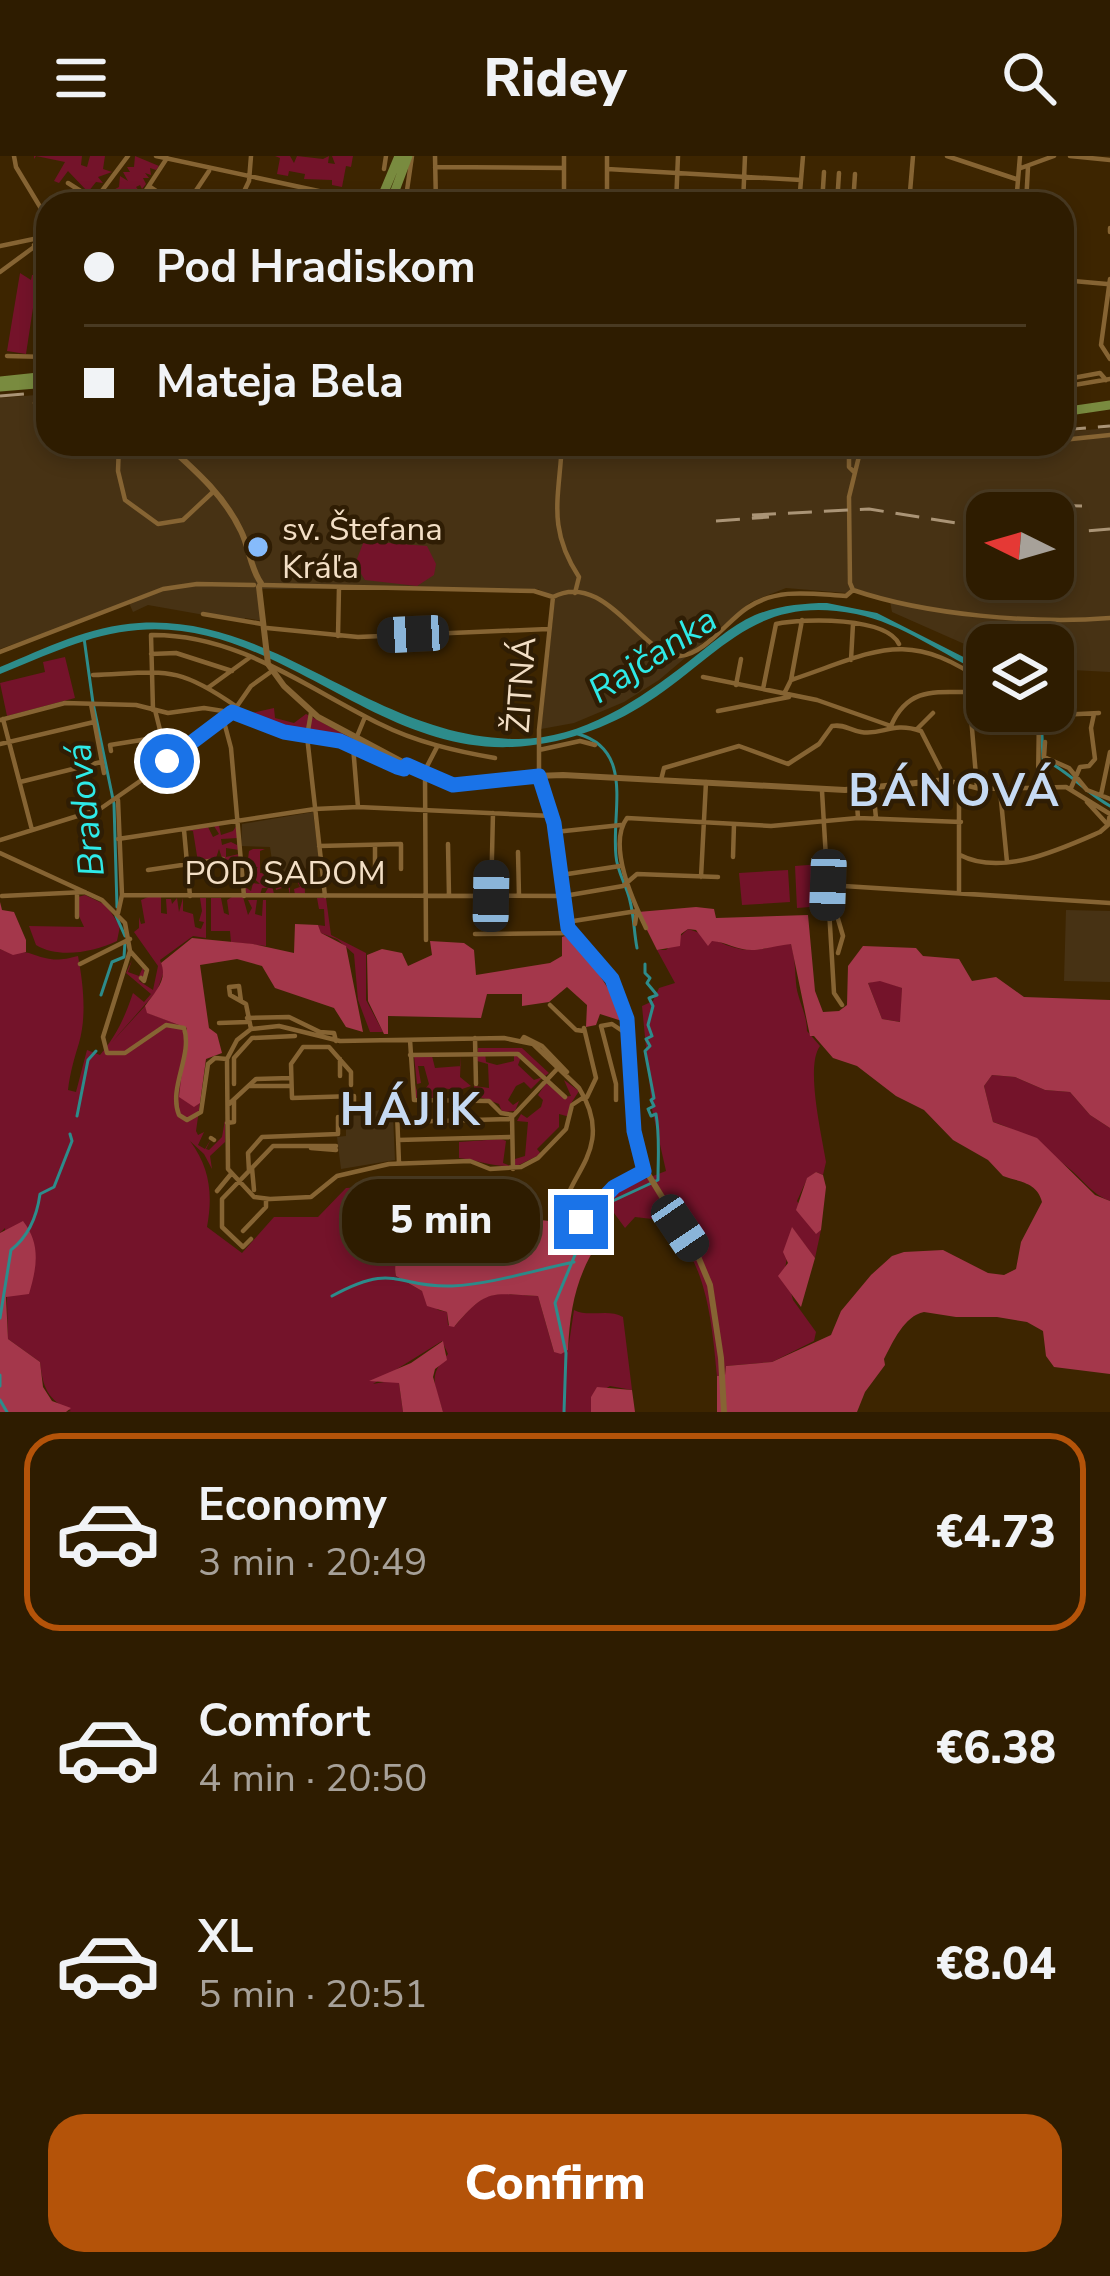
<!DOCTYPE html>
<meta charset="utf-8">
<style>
body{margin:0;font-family:"Nunito Sans",sans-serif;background:#3a290f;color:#f1f3f6;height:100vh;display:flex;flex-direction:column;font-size:45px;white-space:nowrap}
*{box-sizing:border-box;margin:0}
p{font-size:39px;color:#a7a199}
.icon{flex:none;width:66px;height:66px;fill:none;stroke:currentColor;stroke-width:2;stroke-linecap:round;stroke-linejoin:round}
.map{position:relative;height:1256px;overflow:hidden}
.details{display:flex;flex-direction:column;background:#2e1c00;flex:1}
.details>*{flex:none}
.hud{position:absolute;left:36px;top:36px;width:1038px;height:264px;border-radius:36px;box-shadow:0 6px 18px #0003,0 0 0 3px #493a22;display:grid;align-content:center;height:264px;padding:0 48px;background:#2e1c00}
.needle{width:78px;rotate:275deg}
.fabs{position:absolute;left:966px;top:336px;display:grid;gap:24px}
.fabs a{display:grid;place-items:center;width:108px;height:108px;border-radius:24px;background:#2e1c00;box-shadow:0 6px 18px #0003,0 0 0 3px #493a22;font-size:60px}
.end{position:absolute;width:54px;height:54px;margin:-27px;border:15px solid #1a73e8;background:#fff;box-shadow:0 0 0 6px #fff}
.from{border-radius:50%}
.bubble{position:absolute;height:84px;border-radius:36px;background:#2e1c00;box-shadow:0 6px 18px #0003,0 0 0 3px #493a22;font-size:39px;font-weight:800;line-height:84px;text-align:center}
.car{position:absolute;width:36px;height:72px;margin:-36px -18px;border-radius:15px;box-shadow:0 0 9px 3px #0007;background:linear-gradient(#222 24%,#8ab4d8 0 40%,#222 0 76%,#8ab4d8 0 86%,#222 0)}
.hud b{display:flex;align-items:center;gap:42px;height:114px;font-size:45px}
.hud b+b{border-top:3px solid #493a22}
.hud i{width:30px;height:30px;background:#f1f3f6}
ul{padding:21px 0 0;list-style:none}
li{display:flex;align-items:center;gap:36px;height:198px;margin:0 24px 18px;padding:0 24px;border:6px solid transparent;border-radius:36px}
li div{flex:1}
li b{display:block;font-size:45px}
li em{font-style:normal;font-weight:800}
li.current{border-color:#b45309}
li>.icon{width:108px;height:108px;stroke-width:1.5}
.button{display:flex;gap:24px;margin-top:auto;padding:24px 48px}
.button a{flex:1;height:138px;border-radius:36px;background:#b45309;color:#fff;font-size:48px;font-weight:800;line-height:138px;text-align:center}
header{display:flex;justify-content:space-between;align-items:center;height:156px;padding:0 48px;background:#2e1c00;font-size:54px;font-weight:800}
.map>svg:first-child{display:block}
</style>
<header><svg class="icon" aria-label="menu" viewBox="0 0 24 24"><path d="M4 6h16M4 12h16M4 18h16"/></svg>Ridey<svg class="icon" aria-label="search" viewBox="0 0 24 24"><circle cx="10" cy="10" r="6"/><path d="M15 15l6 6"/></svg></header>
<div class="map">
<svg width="1110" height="1256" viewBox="0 0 1110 1256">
<rect width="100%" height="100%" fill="#3d2500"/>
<path fill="#473214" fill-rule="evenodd" d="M48,238V288H1062V276L1110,272V516L1053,513V489H987V498L892,456L890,445L854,432L846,437L786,432L751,446L659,524L624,546L574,567L541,573L555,442L538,433H257L263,465L245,462L244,466L148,449L133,456L129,447L0,493V242ZM987,357H1053V423H987Z
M313,656L320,710L274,718L270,691L241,690L242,668Z
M1066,754L1110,755V826L1064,825Z
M388,953L393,959L395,1004L341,1013L337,981L346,980V959Z"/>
<path fill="#74132a" d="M34,0H82L81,9L87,11L90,0H105L103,13L112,16L98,21L103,27L96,26L88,36L68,15L59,27L54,25L65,6L36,0L34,3Z
M135,0L159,10L156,14L150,12L151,19L145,17L149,22H143L146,28L142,33L140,29L136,31L140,36L132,39L136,43L132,48H109L106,38L119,31L120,20L128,25L123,16H130L127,11H134Z
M275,0H290L294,7L297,0L323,3L329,0L328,7L335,8L332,0H353L351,11L346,10L342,31L332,29V24L304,23L305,18L289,15L288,20L277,18L280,2Z
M20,117L31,124L32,119H38L26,198L7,195Z
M364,385L427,390L436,408L434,419L417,430L365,424L355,408Z
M65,501L75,542L7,560L0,527L45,516L43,506Z
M274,552L275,562L294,567L306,558L404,610L341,583L284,575L242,559Z
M237,669L238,682L221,683L222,689L231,686L237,689L238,684L239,694L226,692V701L239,698V701L223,705L219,693L216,702L198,706L193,675H188L208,671L213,681L219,678L214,670H219L221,679L233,675Z
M253,693H265L260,695V717L271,718V725H278V717L304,713L305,738L295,739L294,733L300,731L297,725L290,727V739L288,730L276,734L275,730L272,729L274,738L264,739L268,732H262L260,739L245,737V731L251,735L253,727L260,728L250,719L258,711H247L249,695Z
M821,708L823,750L797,752L795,710Z
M788,714L790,746L742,749L739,717Z
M85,739L106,749L120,770L117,785C93,796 59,803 36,789L29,770L84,771L79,760L78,741Z
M148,741H161V757L167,758L166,743H171L172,748L177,742L179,756L183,742V755L193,758L195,771L201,773L204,766L199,765L202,755L200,742H206V782L193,780L160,804L164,815L157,835L111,887L145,850L148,857L187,872L185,906L200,947L196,975L198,979L204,976L198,989L205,993L211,983L206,993L209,994L222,981L225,964V986L210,1000L212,1013L204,998L190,985C210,1012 213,1038 207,1071L242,1097L274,1061H318L346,1032L463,1025L524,1030L530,1051L516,1074L421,1081L420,1085H522L518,1098L497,1093L449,1096L409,1090C398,1098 393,1107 396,1120L422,1135L438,1154L447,1156L448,1169L455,1170C488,1130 492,1138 538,1140L554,1196L568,1194L574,1154C589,1162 608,1152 623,1161L632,1234L610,1230L591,1241V1256H443C435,1228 427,1221 448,1198L442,1185L373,1228L395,1224L399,1227L403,1256H66L71,1255C47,1243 43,1232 40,1206L8,1183L5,1072L0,1077V793C13,799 16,794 29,797C49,804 56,806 78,800C83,827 87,859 79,887C74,903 70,917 68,934L76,936L87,894L100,899C115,881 124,864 133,837L144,846L151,838L126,817L132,804L128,816L139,820L143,811L145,820L139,825L153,834L158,810L134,776L139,772V761L141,768L145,767L141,744Z
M232,741H243L248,759L252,752L248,744H257L255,758L262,760L263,744H266V790L231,786L230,775H211V742H221L224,757L229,759L227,744Z
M317,742H326L331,779L366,797V844L383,876H370L358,844L354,798L337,783L321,777L318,769L325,770L324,753H319Z
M688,773C709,779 729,795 753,794C766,794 777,787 791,788C795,802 795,813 796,827C797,843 807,857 807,875L820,890C805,910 822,980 826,1006L823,1019L816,1016L807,1023L797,1045L815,1077L821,1074L815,1102L792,1072L785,1113L793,1144L816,1176L814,1185L772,1206L726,1210L725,1219L717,1220C712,1168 707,1098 661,1064L635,1061L625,1072L606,1046L614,1035L666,1015L652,953L642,850L653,845L659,832L675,827L657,794H666Z
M880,824L902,832L901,866L882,863L868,827Z
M478,892H522L549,917L545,920L521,898L485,897L486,906L497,909L514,905V898L521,901L518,909L534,924L543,921L531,933L524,926L516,930L508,944L513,949L519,945L515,955L502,956L499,948L480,941L479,934H474V930L489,932L488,908L477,905Z
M461,899L460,921L471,930L459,934L440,932L442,942H414L415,929L419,941L429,935L425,933L429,928L424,910H418L421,927L417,928L414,900H432L435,912L461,910Z
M992,919L1015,921L1045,934L1070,936L1090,959L1110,972V1045C1092,1038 1085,1026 1071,1014C1048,995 1021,974 993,966L984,930Z
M564,924L579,935L570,949V961L559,958V971L537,993L541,998L515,1011V1003L525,1000L528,966L517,965L521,958L527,962L541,951L543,944L538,939L546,927L563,941L571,940Z
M501,983L506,985L503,1007L511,1010C492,1011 478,1004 459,1002V986Z"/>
<path fill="#a4374b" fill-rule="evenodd" d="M0,746L2,754L14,756L26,784V796L13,799L0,793Z
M696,751L714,753L716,762L808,759L815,835L823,856L839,855L847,849L848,810L863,790L916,792L923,800L959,803L972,825L996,821L1024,841L1110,844V972L1090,959L1070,936L1045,934L1015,921L992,919L984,930L993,966L1037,982L1095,1039L1110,1045V1218L1054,1211L1046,1200L1043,1175L1027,1166L997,1161H956L924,1156C904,1160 893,1186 884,1203L885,1209L865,1236L857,1256H717V1220L725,1219L726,1210L772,1206L831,1179L841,1155L871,1119L892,1100L904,1096L943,1094L988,1117L1004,1119L1016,1113L1021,1086L1042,1046C1037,1026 1019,1026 1003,1020L988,1004L953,984L924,954L896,940L857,910L833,902L814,880H810L791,788C778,789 763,794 752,794C737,794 726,786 712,785L708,790L696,774L688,773L681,778L680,790L657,794L638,756ZM880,825L902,832L900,866L882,863L868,827Z
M295,768L318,769L321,777L346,790L363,876L346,871L334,852L275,832L262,810L237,803L200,809L209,872L217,878L222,897L206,903L200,947L194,951L179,941L187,872L147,857L145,850C155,836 168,824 161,807L192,782L253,788L294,797Z
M565,780C592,807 611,829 622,865L600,858L596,869L586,871L587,849L567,831L549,846L522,850V838H487L481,862L388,860V878H384L368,845L367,799L382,793L402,797L408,810L432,799L430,785L464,787L474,794L476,819L550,807L562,800V781Z
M816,1016L823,1019L826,1031L821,1074L816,1078L796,1054L807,1022Z
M521,1062L587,1069L599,1085C576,1121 570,1152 568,1194L561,1198L554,1196L538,1140C491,1138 488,1131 454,1171L449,1170L447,1156L427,1150L422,1135L396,1120C393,1107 398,1097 409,1090L449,1096L497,1093L518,1098L521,1085L420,1086V1081L515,1074Z
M23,1065C41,1088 37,1111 29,1138L6,1141L8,1183L40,1206L43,1231L52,1245L71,1252L66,1256H0V1077Z
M792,1071L815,1102L801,1151L778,1120L788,1107L783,1096Z
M443,1185L447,1204L435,1213L433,1221L443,1256H403L399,1227L369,1225L411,1207Z
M597,1231L632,1234L635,1256H591V1241Z"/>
<path fill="#2d8c8b" d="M827,447L877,457L987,513V520C946,500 901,467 856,458C755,438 722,498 648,546C609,572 559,589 512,591C373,597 275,462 138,474C88,478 46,500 0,518V511C46,492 89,470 139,467C275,458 374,582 516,583C581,584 639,544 688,506C709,490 730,470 755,459C777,450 803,447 827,447Z"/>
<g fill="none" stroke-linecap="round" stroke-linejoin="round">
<path stroke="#2d8c8b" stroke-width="3" d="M84,482L93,547L114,648L117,751
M1041,555L1043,603C1069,615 1085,636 1110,650
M578,578C635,594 611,656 616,700C617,716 627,730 630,745C634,760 634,777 637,792
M116,760L125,780
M101,839L112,806L124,801L125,786
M77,960L88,904L96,895
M332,1140C396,1105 395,1132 452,1130C492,1128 535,1114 574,1106
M0,1162L11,1094C29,1080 37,1060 40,1038L54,1031L72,985L70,978
M0,1219V1230
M0,1244L7,1256
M564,1256L566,1197L555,1147L587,1070L604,1049L658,1024C658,1001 660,981 656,958L651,960L648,953L654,950L651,944L654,942L645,895L650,890L646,883L652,880L648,869L653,850L649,842L657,839L647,827L650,822L645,817V808"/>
<path stroke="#866433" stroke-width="4.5" d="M14,0L16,11L48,64
M156,0L379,48
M435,0L436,48
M947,0L1016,23
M1070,0L1110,4
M435,11L564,12
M1021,12L1054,0
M384,13L386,0
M607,13L801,24
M68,27L101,48
M149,30L176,48
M92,48L128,0
M137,48L167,2
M187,48L209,15
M238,48L249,25L251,0
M405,48L412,0
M564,48V0
M607,48V0
M676,48L678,0
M743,48L745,0
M799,48L803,0
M822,48L824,16
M837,48L839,17
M853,48L855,18
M909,48L913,0
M959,48H996
M1005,48L1006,38
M1016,48L1020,0
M1026,48L1028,11
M1110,76V72
M34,89L43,108
M0,90L48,80
M0,116L34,91
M1110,123L1101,189L1110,203
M1062,124L1107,128
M7,200L48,201
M1062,224L1100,217L1106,224
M1062,231L1110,223
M35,247L48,243
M1062,284L1110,279
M119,288L118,315L125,344L158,368L183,364L214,335
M562,288C559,343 547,372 579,421L575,437
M849,288V311L854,316
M262,429L534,435L553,441C606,413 643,503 680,500C705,498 727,465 747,452C778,431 812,438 846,440L853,434
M853,434C926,459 1033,468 1110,462
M853,434L850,427L849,341L862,288
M203,458L262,468
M267,472L358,481L548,473
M338,480L339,431
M0,496L163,433L197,428L254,429
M151,498L176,497L232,515
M851,504L853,468
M93,519C165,516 176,508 237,551
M703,521L817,544L891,570C911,523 949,540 987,535
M791,524L802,464
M736,529L741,503
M209,531L249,502
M763,533L776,468C805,462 886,461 899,488
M969,537L977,632
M784,538L791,524C875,496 906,470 987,528
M91,548L104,617
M153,554L151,479C238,478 305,531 380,568C416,586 455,595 495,602
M155,554L168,606
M718,555L789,541
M234,557L283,576L341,585L402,613L408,609
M311,557L307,580L325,740
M1039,560L1099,557
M223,562L231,592L244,740
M3,563L32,674
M0,564L65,547L136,549L168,557L204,552L223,555
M917,573L933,557
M1045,586L1044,601L1069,612L1087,634L1110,643
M0,588L94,566
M539,594L580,585L595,589
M111,595L110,589L160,581
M423,618L437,591
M425,620L426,784
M539,620V574L553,441
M661,624L664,612L739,590L788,608L819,588L832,570C845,568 849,574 861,576C883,580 891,565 921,575L946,624L980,633L1066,631L1110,658
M20,626L101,606
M959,628V736
M1038,631L1039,560
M873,632L876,662
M1071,632L1080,611L1089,610L1095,603L1091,572L1094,558
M856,633L858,662
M1000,634L1007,706
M822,635L834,837L842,849
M1101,639L1110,596
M118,644L122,739L118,757
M1087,646L1108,669
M358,651L353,590L365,561
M184,674L190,740
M555,676L621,669
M118,683L315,653L358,651L552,660
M0,684L100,653L192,589L235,553L251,530L272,515
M448,688L449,740
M375,689V712
M319,690L401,688V713
M518,696L519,740
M0,697L102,744L125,767L130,795L103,881L107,897H125L166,869L184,872C193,900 168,931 179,959L187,964L201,956L208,908L215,902L227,903
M960,699C1002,721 1061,693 1100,676L1108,669L1110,658
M733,701L734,668
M148,714L223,703
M561,719L620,710
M701,721L706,626
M77,739V761
M122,739L564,740L623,730L637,718L718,721
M2,740L85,736
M491,740L493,657
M567,766L637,755L635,768
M646,772C633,745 607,689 627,662L771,670L858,662L961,666
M475,778L571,777
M130,795L147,814L144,825L141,822
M838,797L843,780L828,729L1110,747
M80,808L130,783
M241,845L239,830L229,831L230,839L246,848L251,873
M550,849L576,874L584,875
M247,862L289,861L320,876L334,877L336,885
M219,867L247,866
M584,872L596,922L587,941
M475,882L476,928
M410,884L414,944L489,945L501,957L513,959
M522,884L524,881L542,890L567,916
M410,899L518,898L565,941
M340,903V920
M234,928V902L252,882L295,880
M351,929V916L329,891H303L291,908L292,942L354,940V950
M249,930H291
M584,941L572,949L566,973L538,1002L521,1011L490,1013L470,1005L389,1008L337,1020L311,1041L270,1043L254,1041L228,1013L227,903L237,884L251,873L279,870L340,885L504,882L533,888L579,932C621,999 553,1026 568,1061L584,1065L614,1031L644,1015
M616,944V928L601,870L612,868L627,878
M229,948L256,923L291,922
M397,956L399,1007
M398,966L512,963
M227,967L234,966V944
M211,982L214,984
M398,984L512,981
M311,992L336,994
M252,1012L254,1034
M513,1013L512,961L558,912
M249,1015L248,997L262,981L338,978V961
M217,1035L231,1018
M243,1075L266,1051V1043
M251,1083L243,1091L222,1071V1043L273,990H336"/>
<path stroke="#866433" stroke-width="6" d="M166,288C195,314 224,339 241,375C249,391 251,414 261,427L259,431
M259,431L268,508L284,530L318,561L442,627L465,629L505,621L563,619L845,634L946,624
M539,620L554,667L569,772L612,823L627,863L634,975L640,1005L697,1098L710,1129L721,1202L724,1256"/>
<path stroke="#798b3f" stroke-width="9" d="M379,48L399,0
M390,48L408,0
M0,225L48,220
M0,231L48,227
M1062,256L1110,249"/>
<path stroke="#aa9476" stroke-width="3" stroke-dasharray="24 12" stroke-linecap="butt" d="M0,240L48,236
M1062,274L1110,270
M1036,349L1082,350
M752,359L869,353L987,372
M716,365L769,361
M1053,378L1110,373"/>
</g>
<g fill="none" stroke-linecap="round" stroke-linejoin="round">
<path stroke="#1a73e8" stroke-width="15" d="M167,605L232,556L284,576L340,585L397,611L404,613L407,609L453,629L539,620L554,667L568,772L612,823L627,863L634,975L644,1015L614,1031L581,1066"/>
</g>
<circle fill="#86bbfb" stroke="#2f1d04" stroke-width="4.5" cx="258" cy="391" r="12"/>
<g text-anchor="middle" stroke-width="9" stroke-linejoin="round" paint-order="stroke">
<g font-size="33" fill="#f3dfc6" stroke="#2f1d04" text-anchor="start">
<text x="282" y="384">sv. Štefana<tspan x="282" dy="38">Kráľa</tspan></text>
</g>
<g font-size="33" fill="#f3dfc6" stroke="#2f1d04">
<text transform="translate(520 529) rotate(-86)" y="12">ŽITNÁ</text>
<text x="285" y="728">POD SADOM</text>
</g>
<g font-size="36" font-style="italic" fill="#2eeae8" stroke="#2f1d04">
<text transform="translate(652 498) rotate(-33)" y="13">Rajčanka</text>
<text transform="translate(84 654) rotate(-96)" y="13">Bradová</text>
</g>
<g font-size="45" font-weight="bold" letter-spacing="3" fill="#c6daf3" stroke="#2f1d04">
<text x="955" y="650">BÁNOVÁ</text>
<text x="411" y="969">HÁJIK</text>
</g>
</g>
</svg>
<div class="fabs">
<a><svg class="needle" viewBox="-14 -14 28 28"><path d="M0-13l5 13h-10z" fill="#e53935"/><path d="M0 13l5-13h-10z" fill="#a7a199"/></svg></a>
<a><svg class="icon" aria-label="layers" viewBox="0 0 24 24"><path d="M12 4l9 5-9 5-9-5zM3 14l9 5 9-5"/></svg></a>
</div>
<i class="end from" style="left:167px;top:605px"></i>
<i class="end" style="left:581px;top:1066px"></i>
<div class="bubble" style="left:342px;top:1023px;width:198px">5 min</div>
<i class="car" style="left:413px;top:478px;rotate:267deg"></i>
<i class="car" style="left:828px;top:729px;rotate:182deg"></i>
<i class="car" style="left:491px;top:740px;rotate:1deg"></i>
<i class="car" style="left:680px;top:1072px;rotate:146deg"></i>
<div class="hud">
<b><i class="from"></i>Pod Hradiskom</b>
<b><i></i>Mateja Bela</b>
</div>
</div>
<section class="details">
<ul>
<li class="current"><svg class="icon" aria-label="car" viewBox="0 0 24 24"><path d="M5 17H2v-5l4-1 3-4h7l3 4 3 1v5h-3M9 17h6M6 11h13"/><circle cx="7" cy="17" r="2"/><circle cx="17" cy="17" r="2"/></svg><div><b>Economy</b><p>3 min · 20:49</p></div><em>€4.73</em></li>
<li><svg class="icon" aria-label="car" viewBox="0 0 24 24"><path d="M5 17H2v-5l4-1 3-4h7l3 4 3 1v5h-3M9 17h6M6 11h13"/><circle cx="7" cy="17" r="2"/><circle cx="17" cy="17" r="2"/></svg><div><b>Comfort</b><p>4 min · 20:50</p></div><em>€6.38</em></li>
<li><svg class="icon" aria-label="car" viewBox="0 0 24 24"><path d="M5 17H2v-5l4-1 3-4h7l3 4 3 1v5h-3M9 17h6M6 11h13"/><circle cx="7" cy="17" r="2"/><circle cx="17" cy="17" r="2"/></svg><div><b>XL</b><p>5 min · 20:51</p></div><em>€8.04</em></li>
</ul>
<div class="button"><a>Confirm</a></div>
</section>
